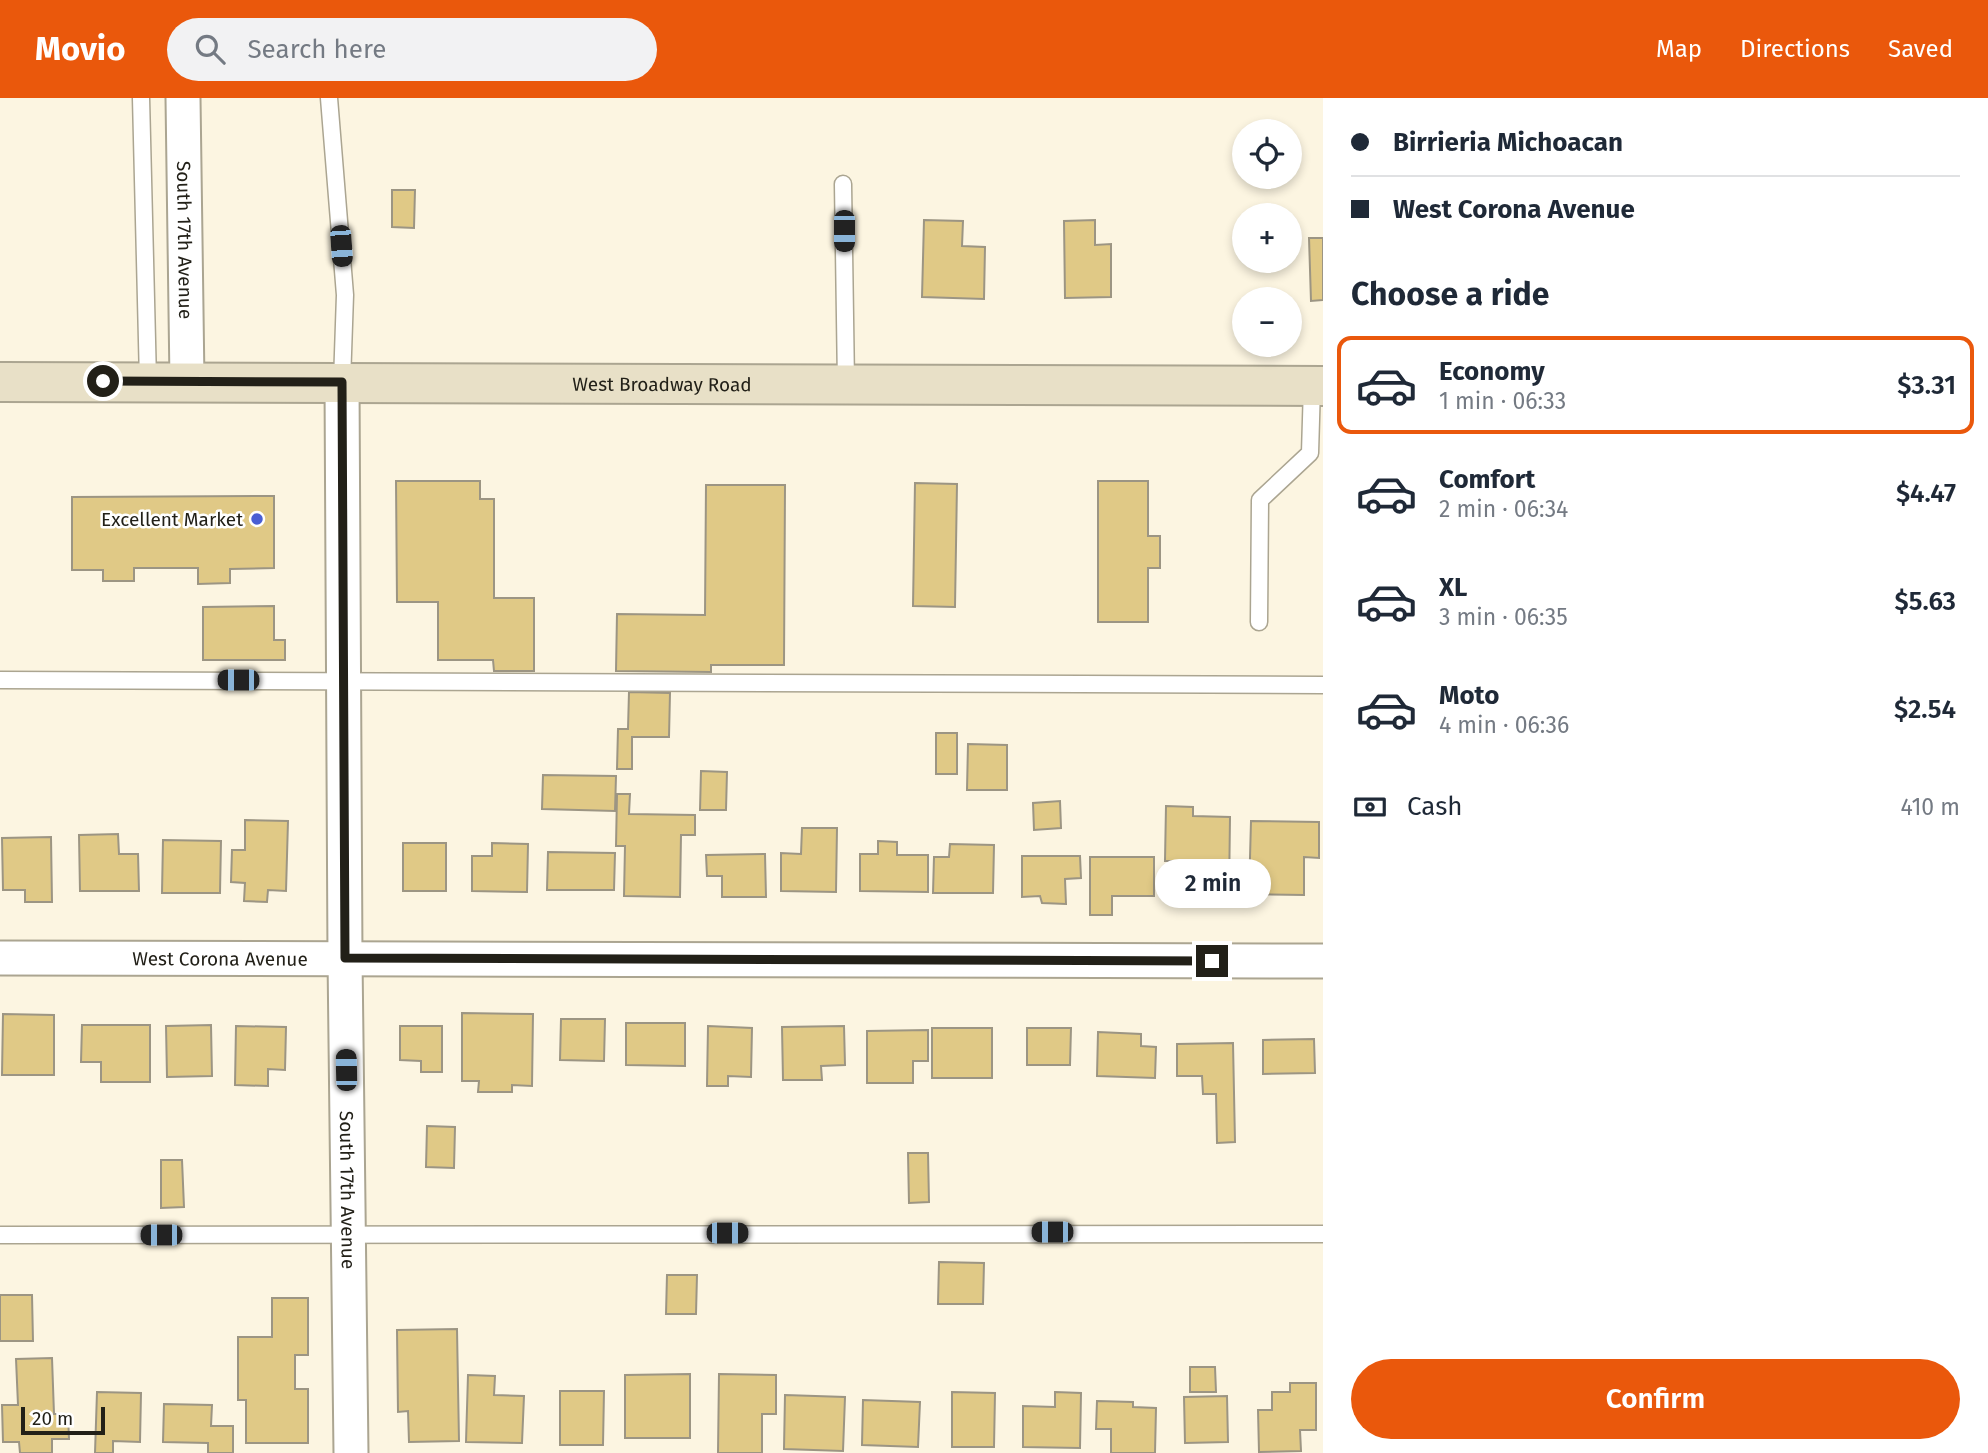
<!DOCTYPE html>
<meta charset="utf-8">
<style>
body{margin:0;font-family:"Fira Sans",sans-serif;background:#f2f2f3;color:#1f2937;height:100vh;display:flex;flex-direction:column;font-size:26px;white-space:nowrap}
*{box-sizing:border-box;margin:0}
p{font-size:23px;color:#747a83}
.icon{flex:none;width:38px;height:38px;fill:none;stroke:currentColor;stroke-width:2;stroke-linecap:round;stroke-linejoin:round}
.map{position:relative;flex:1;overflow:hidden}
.details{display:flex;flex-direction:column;background:#fff;width:665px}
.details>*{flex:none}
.top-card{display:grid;align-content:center;height:154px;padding:0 28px;background:#fff}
.fabs{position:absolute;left:1232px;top:21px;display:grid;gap:14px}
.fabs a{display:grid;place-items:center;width:70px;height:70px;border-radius:50%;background:#fff;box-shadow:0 4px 10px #0003;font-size:35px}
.scale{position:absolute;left:21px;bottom:18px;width:84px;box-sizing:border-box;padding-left:7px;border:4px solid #222018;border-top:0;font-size:19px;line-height:24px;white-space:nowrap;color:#222018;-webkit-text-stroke:5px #fff;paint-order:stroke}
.end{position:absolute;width:32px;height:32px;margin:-16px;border:9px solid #222018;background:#fff;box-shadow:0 0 0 4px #fff}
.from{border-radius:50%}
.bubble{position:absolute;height:49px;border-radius:24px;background:#fff;box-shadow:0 4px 10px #0003;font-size:23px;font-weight:600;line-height:49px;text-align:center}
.car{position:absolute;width:21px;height:42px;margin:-21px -10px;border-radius:9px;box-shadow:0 0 5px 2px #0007;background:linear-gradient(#222 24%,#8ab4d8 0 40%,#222 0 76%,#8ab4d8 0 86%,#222 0)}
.top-card b{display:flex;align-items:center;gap:24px;height:66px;font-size:26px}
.top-card b+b{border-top:2px solid #e0e1e3}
.top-card i{width:18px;height:18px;background:#1f2937}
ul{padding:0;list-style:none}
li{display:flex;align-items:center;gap:21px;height:98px;margin:0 14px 10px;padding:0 14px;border:4px solid transparent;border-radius:14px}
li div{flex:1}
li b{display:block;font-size:26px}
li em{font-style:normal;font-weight:600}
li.current{border-color:#ea580c}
li>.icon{width:63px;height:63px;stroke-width:1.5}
h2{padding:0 28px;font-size:32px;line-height:84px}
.pay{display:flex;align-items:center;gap:18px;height:77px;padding:0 28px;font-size:26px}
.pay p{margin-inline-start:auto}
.action{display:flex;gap:14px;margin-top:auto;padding:14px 28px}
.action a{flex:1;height:80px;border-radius:42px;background:#ea580c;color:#fff;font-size:28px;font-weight:600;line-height:80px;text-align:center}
header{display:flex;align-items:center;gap:42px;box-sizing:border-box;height:98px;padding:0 35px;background:#ea580c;color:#fff}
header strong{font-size:33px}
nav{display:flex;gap:38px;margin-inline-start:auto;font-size:24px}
.search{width:490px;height:63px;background:#f2f2f3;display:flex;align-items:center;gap:18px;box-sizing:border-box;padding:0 24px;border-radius:38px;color:#747a83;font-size:26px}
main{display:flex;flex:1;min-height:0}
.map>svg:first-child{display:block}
</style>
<header>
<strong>Movio</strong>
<div class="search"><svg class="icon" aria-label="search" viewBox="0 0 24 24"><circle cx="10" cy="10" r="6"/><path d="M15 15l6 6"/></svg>Search here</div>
<nav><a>Map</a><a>Directions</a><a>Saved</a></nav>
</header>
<main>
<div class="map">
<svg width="1323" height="1355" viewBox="0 0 1323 1355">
<rect width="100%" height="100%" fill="#fcf5e1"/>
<path fill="#e0c986" stroke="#9c9583" stroke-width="2" d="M392,92H415L414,130L392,129Z
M924,122L963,123L962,148L985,149L984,201L922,199Z
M1095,122V147L1111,146V199L1065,200L1064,123Z
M1309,140H1323V202L1311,203Z
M396,383H480V401H494V500H534V573H494L493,562H438V504H397Z
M1098,383H1148V438H1160V470H1148V524H1098Z
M915,385L957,386L955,509L913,508Z
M706,387H785L784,567H711V574L616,573L617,516L705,517Z
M274,398V470L230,471V485L198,486V470H134V483H103V472H72V399Z
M274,508V542H285V562H203V509Z
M629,594L670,595L669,639H632V671H617L618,631H628Z
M936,635H957V676H936Z
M968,646L1007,647V692H967Z
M701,673L727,674L726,712H700Z
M543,677L616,678L615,713L542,711Z
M617,696H630L629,716L695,717V737H681L680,799L624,798L625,748H616Z
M1060,703L1061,730L1034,732L1033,705Z
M1166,708L1193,709V718L1230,719L1229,796L1183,795L1184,763H1165Z
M245,722L288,723L286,793L268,792L267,804L244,803L245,785L231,784L232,752H245Z
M1251,723L1319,724V760L1304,759V797L1249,796Z
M802,730H837L836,794L781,793V755L801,756Z
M118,736L119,756H138L139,793H80L79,737Z
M51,739L52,804H25V792H3L2,740Z
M163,742L221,743L220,795H162Z
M878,743L897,744V757H928V794L860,793V756H878Z
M403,745H446V793H403Z
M492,745L528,746L527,794L472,793V758H492Z
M950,746L994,747L993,795H933L934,759H949Z
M548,754L615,755L614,792H547Z
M765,756L766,799H722V778H707L706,757Z
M1022,758H1080L1081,780L1065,781L1066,806L1042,805L1040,798L1022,799Z
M1090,759H1154V798H1112V817H1090Z
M462,915L533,916L532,988L512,987V994H478L479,983H462Z
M3,916L54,917V977H2Z
M561,921H605L604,963L560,962Z
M626,925H685V968L626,967Z
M82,927H150V984H101V964H81Z
M211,927L212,978L167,979L166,928Z
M236,928L286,929L285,972L268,971V988L235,987Z
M400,928H442V974H421V963L400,962Z
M708,928L752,930L751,979L728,978V988H707Z
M844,928L845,967L821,968L822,982H783L782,929Z
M932,930H992V980H932Z
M1027,930H1071L1070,967H1027Z
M928,932V963H913V985H867V933Z
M1098,934L1141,936V948L1156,949L1155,980L1097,978Z
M1314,941L1315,975L1263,976V942Z
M1233,945L1235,1044L1217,1045L1216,996H1203L1202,978H1177V946Z
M427,1028L455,1029L454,1070L426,1069Z
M908,1055H928L929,1104L909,1105Z
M161,1062H182L184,1109L161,1110Z
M939,1164L984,1165L983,1206H938Z
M667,1177H697L696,1216H666Z
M0,1197H32L33,1243H0Z
M272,1200H308V1257H295V1291H308V1345H246V1302H238V1239H272Z
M457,1231L459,1343L409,1344L408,1313L398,1314L397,1232Z
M52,1260L54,1316H68L69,1341H52V1355H20L19,1344H3L2,1307H18L16,1261Z
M1190,1269H1215L1216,1294H1190Z
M690,1276V1340H625V1277Z
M719,1276L776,1277V1316H762V1355H718Z
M468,1277L495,1278L494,1297L524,1298L522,1345L466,1344Z
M1290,1285H1316V1332H1300L1301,1353L1259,1354L1258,1312H1272V1294H1290Z
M560,1293H604L603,1347H560Z
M97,1294L141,1295L140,1344L113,1343V1355H95Z
M952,1294L995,1295L994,1349H952Z
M1055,1294L1081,1295L1080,1350L1023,1349V1308L1055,1309Z
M785,1297L845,1299L843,1353L784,1351Z
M1227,1298L1228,1344L1185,1345L1184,1299Z
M863,1302L920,1304L918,1349L862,1347Z
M1097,1303L1133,1304V1309L1156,1310L1155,1355H1111V1331H1096Z
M164,1306L212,1307L211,1328H233V1355H208V1345L163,1344Z"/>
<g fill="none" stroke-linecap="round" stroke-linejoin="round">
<defs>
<path id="lane" d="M141,0L148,283
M329,0L345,197L342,284
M843,86L846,286
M1259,524L1260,402L1310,355L1312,288
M0,582L1323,587
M0,1137L1323,1136"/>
<g id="street">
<path id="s1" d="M183,0L187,283"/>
<path id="s2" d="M342,284L345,860L351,1355"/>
<path id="s3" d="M0,860L1323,863"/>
</g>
<g id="secondary">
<path id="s4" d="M0,284L1323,288"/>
</g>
</defs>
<use href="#lane" stroke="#aba591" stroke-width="19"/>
<use href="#street" stroke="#aba591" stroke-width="37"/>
<use href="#secondary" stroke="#aba591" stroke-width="42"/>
<use href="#lane" stroke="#fff" stroke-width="16"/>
<use href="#street" stroke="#fff" stroke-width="33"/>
<use href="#secondary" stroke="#e8e0c7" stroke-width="38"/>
</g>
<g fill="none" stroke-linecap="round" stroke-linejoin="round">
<path stroke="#222018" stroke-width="9" d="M103,283L342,284L345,860L1212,863"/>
</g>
<circle fill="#495ed3" stroke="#fff" stroke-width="2.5" cx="257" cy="421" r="7"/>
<g text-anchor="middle" stroke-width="5" stroke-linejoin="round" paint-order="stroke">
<g font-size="19" fill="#222018" stroke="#fff">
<text dy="7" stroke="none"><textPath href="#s1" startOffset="142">South 17th Avenue</textPath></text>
<text dy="7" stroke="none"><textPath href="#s4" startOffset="662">West Broadway Road</textPath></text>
<text dy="7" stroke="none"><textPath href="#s3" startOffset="220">West Corona Avenue</textPath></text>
<text dy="7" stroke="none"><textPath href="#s2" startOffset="808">South 17th Avenue</textPath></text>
</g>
<g font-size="19" fill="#222018" stroke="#fff" text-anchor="end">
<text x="243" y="428">Excellent Market</text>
</g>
</g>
</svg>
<div class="fabs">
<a><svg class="icon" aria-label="locate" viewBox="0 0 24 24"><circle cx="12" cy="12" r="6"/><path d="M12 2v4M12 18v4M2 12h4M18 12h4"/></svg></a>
<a>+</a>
<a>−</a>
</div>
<div class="scale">20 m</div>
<i class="end from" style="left:103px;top:283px"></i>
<i class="end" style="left:1212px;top:863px"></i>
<div class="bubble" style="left:1155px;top:761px;width:116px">2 min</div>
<i class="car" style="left:844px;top:133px;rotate:180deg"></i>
<i class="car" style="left:341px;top:148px;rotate:176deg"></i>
<i class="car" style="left:238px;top:582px;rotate:270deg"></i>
<i class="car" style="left:346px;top:972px;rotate:359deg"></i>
<i class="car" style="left:1052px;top:1134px;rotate:270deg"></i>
<i class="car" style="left:727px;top:1135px;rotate:90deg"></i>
<i class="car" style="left:161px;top:1137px;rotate:270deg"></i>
</div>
<section class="details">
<div class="top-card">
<b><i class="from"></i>Birrieria Michoacan</b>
<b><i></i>West Corona Avenue</b>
</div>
<h2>Choose a ride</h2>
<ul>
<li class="current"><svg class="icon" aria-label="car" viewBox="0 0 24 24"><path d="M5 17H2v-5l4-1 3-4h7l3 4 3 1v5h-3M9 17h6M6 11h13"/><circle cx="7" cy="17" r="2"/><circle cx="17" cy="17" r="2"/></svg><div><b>Economy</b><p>1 min · 06:33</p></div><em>$3.31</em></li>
<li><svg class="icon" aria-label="car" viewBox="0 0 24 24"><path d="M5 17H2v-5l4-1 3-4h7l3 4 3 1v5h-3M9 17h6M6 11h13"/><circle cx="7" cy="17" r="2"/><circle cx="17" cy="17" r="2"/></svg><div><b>Comfort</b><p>2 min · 06:34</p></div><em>$4.47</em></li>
<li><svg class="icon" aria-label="car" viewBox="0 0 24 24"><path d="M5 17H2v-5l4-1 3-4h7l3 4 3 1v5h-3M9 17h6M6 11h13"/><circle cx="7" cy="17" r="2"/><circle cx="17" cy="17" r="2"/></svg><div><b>XL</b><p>3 min · 06:35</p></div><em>$5.63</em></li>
<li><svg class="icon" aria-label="car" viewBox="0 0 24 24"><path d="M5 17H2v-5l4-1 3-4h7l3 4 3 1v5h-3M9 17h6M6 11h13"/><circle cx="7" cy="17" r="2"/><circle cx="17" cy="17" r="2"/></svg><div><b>Moto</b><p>4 min · 06:36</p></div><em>$2.54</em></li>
</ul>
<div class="pay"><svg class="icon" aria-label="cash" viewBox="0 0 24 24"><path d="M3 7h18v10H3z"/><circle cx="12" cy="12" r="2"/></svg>Cash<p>410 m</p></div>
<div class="action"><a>Confirm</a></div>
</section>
</main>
